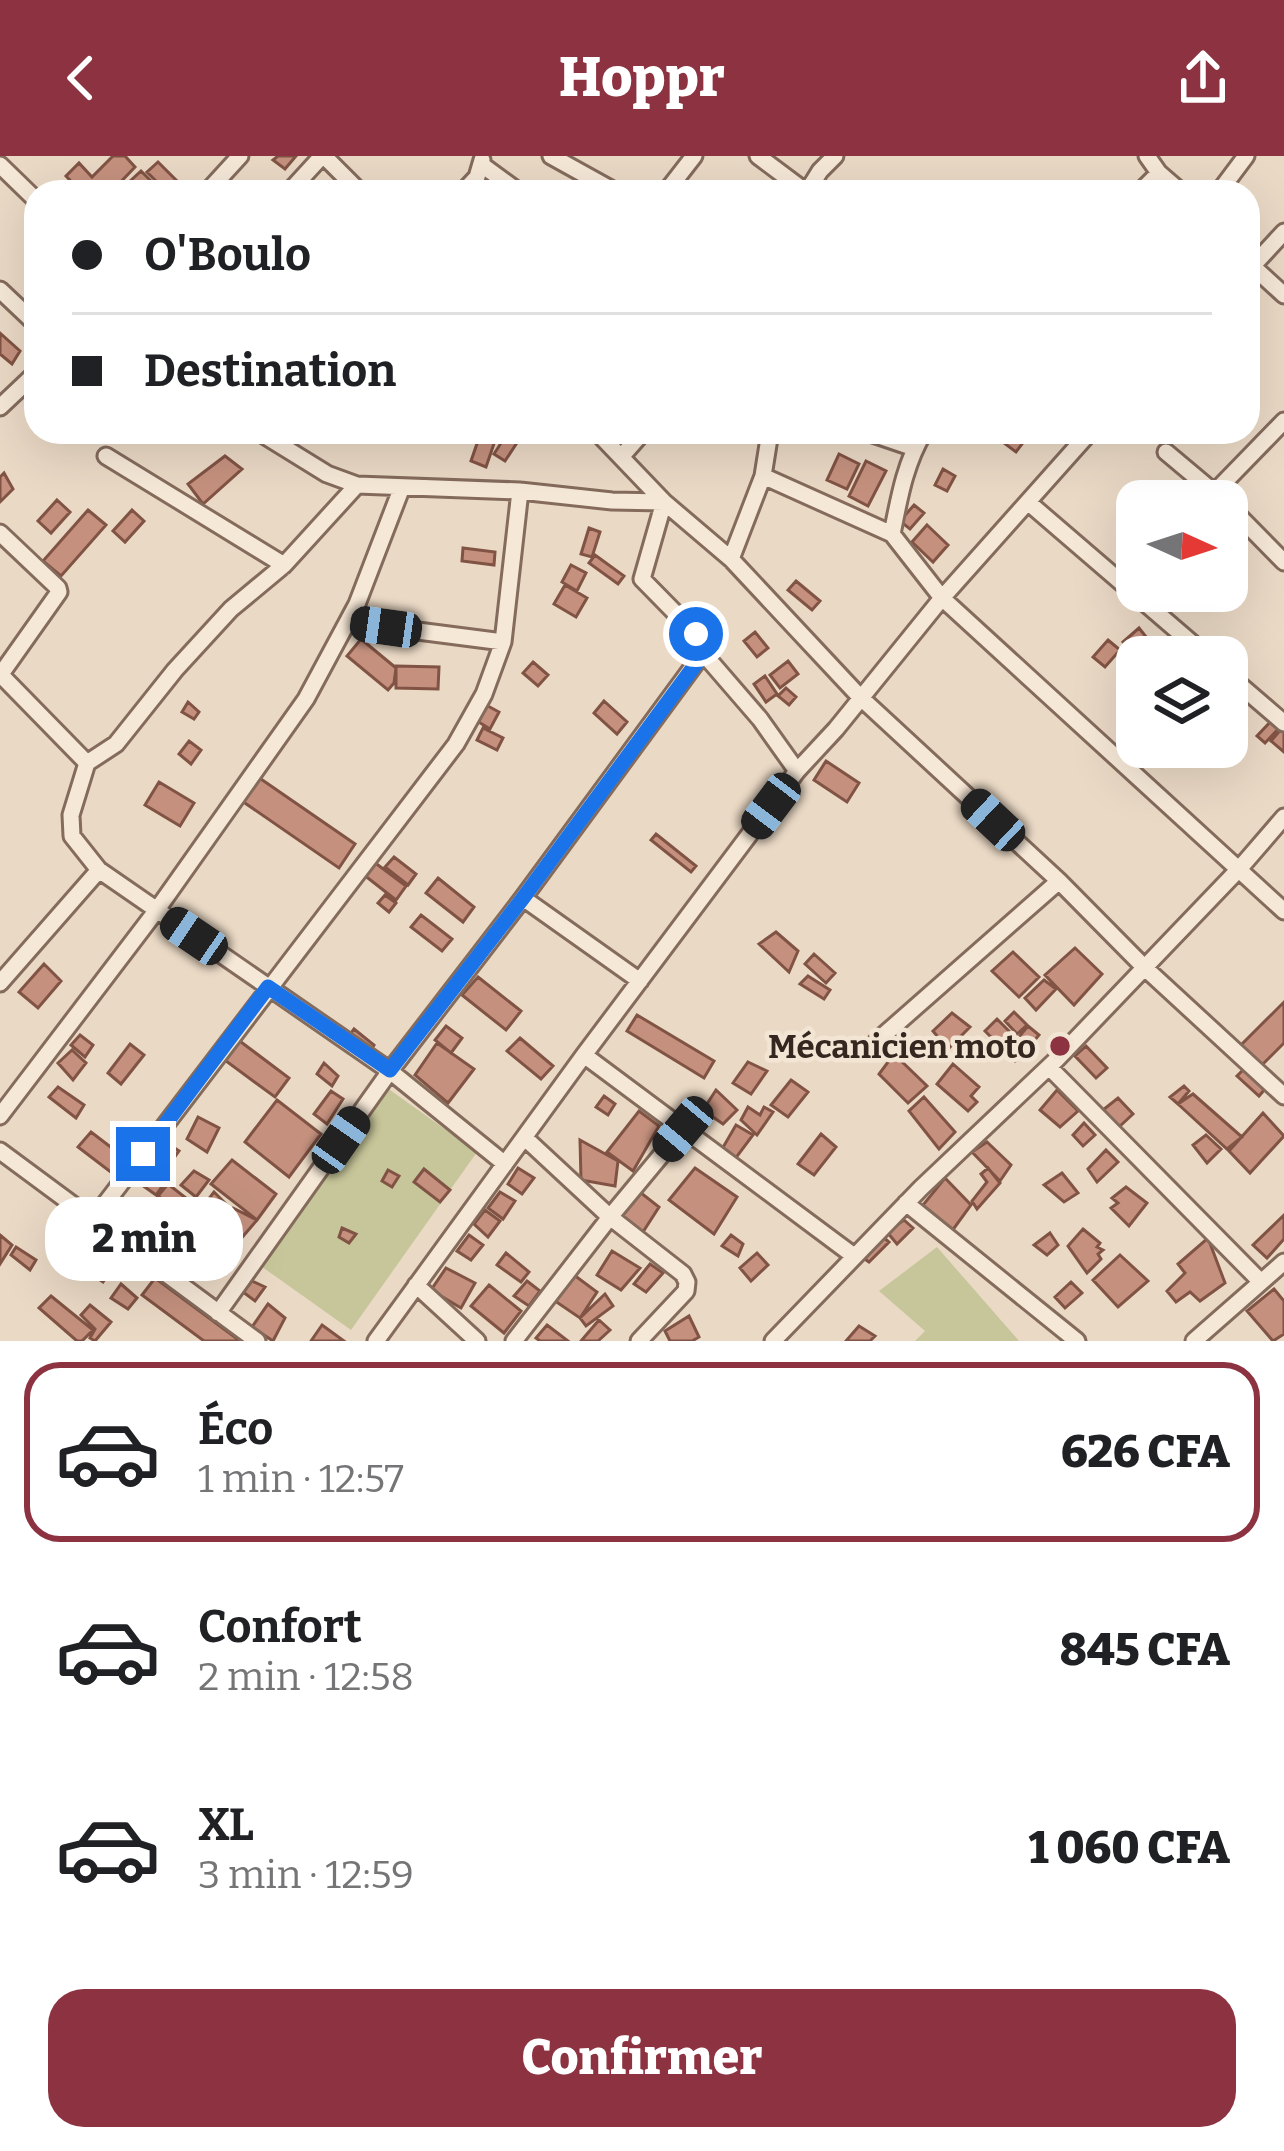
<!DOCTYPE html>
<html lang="fr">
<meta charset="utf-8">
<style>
body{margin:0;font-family:Bitter,serif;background:#f6f6f6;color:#202124;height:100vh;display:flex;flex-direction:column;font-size:45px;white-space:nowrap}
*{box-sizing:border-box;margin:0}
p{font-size:39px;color:#757577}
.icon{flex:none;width:66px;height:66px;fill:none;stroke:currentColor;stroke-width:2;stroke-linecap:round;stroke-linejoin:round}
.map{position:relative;height:1185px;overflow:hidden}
.details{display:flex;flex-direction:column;background:#fff;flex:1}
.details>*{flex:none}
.guide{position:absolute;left:24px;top:24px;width:1236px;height:264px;border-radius:36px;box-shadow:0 12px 48px #0002;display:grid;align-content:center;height:264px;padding:0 48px;background:#fff}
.needle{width:78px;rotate:93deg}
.buttons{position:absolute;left:1116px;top:324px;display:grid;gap:24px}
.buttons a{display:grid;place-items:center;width:132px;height:132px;border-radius:24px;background:#fff;box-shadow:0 12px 48px #0002;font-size:60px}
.end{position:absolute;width:54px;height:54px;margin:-27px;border:15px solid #1a73e8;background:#fff;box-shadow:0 0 0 6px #fff}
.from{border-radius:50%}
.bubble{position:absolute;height:84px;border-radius:36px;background:#fff;box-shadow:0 12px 48px #0002;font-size:39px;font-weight:800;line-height:84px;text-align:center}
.car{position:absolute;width:36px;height:72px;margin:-36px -18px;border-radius:15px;box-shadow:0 0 9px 3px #0007;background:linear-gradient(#222 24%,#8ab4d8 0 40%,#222 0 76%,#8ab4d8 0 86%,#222 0)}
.guide b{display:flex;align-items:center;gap:42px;height:114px;font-size:45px}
.guide b+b{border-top:3px solid #e0e0e0}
.guide i{width:30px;height:30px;background:#202124}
ul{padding:21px 0 0;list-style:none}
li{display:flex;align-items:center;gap:36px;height:180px;margin:0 24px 18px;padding:0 24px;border:6px solid transparent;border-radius:36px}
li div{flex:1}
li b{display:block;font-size:45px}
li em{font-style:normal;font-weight:800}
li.on{border-color:#8d3240}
li>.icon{width:108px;height:108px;stroke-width:1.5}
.primary-button{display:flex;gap:24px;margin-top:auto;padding:24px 48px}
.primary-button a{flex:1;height:138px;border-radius:36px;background:#8d3240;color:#fff;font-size:48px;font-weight:800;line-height:138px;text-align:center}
header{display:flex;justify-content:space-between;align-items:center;height:156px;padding:0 48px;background:#8d3240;color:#fff;font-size:54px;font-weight:800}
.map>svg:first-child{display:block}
</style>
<header><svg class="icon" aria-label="back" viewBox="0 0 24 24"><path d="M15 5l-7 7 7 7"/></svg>Hoppr<svg class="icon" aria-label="share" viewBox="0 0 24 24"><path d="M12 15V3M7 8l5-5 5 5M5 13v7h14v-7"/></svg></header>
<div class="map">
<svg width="1284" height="1185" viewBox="0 0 1284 1185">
<rect width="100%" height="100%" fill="#ead9c5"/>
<path fill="#c7c69a" d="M383,929L477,996L351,1174L258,1108Z
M937,1091L1019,1185H915L925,1175L879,1135Z"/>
<path fill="#c5917e" stroke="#815344" stroke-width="3" d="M113,0H125L135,11L111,36H81L66,20L79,7L92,21Z
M278,0H296L285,13L273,4Z
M158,6L186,34L184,36H167L147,16Z
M141,15L160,34L158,36H136L127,28Z
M0,177L20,195L12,208L0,198Z
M481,276H498L486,311L471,305Z
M508,276H524L505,305L494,298Z
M1006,276H1031L1016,296L1000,284Z
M839,298L859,308L847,333L827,324Z
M225,300L242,313L203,348L188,328Z
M866,305L886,315L868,350L849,340Z
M943,313L955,320L947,335L935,329Z
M4,317L13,333L0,346V321Z
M57,344L70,356L51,377L38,365Z
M914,349L924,357L910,373L900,365Z
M88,354L106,369L61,420L43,405Z
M132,354L144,365L125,386L113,375Z
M927,369L948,389L933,406L912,386Z
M589,372L600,376L592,401L581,398Z
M463,392L495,396L494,409L462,405Z
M595,399L624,420L618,428L589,407Z
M571,409L586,417L577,435L562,426Z
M796,425L820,445L812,454L788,434Z
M565,429L587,442L576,461L554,448Z
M1139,472L1162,501L1137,503L1123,486Z
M755,476L768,492L757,501L744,485Z
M361,483L396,512L394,527L388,534L347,500Z
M1108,484L1120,494L1105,511L1093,501Z
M788,505L798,518L780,532L770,519Z
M533,506L548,519L538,530L523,517Z
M396,510L439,511L438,533L396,532Z
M765,520L777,538L766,546L754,528Z
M786,532L796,541L789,549L778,540Z
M604,545L627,566L617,578L594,557Z
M188,546L199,556L194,563L182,556Z
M486,549L499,556L490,573L477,565Z
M1274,562L1282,569L1265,587L1257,580Z
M1283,571L1284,572V596L1271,585Z
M483,572L503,582L497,594L477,584Z
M189,585L201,594L191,608L179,598Z
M826,605L859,627L847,646L814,624Z
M258,621L355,688L339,712L242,645Z
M159,626L194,647L180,670L145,649Z
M656,678L696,710L691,716L651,684Z
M394,701L416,718L408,729L385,711Z
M374,706L406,730L396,744L364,719Z
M438,722L474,751L463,766L426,737Z
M385,739L396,747L389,756L378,747Z
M421,759L452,783L442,795L411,771Z
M776,776L798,795L789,816L759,788Z
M1075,792L1102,818L1074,849L1045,819Z
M1013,796L1039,821L1019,841L992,815Z
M814,798L835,817L826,827L805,808Z
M44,808L61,825L38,852L19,836Z
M808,820L830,834L824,843L800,828Z
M478,821L521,855L506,874L462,839Z
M1044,824L1056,833L1036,854L1025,842Z
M1284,846V887L1262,909L1241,889Z
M1014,856L1027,869L1017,878L1005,865Z
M952,857L970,871L948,893L933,875Z
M637,859L714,905L704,922L627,875Z
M997,863L1027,893L1015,905L985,875Z
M446,870L462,882L451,897L435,884Z
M1028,870L1039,879L1029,891L1018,882Z
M354,873L374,889L370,896L349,880Z
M80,879L93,889L85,901L71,889Z
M520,882L553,910L541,923L507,895Z
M237,883L289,922L275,941L222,902Z
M437,887L474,913L448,947L415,919Z
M130,888L144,899L121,928L108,917Z
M1086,890L1107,912L1096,922L1075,900Z
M72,894L86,907L73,924L58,907Z
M894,898L927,930L908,947L879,918Z
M748,906L767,915L751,938L733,927Z
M324,907L338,920L332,930L317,918Z
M953,908L979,931L971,940L977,946L968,955L937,928Z
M1244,913L1265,933L1259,940L1237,920Z
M791,924L808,936L788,961L771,949Z
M1184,930L1189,935L1178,948L1170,941Z
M58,931L84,949L76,962L49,941Z
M716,934L737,954L723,968L703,954Z
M1057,934L1078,955L1060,971L1040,954Z
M331,935L343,943L327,968L314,958Z
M1193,938L1242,981L1227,993L1178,948Z
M604,940L615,948L608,959L596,951Z
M924,941L955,976L939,993L909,955Z
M1118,942L1133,958L1119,971L1103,954Z
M277,944L321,978L289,1021L245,986Z
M748,951L760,959L764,951L773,956L757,979L741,964Z
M639,955L659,970L633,1015L607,996Z
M1263,957L1284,980L1250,1017L1229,995Z
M198,961L219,972L207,996L187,983Z
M1084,967L1095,979L1083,990L1073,979Z
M736,969L753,979L735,1003L722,993Z
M91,976L125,1002L112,1017L78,991Z
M821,978L836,991L814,1019L798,1008Z
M1206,979L1221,993L1207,1007L1193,989Z
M580,984L618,1005L615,1030L581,1024Z
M164,985L179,995L164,1016L149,1006Z
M987,986L1011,1009L1000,1025L972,996Z
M1106,994L1118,1006L1097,1026L1088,1013Z
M232,1004L276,1038L257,1064L211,1028Z
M518,1012L534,1022L522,1038L508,1028Z
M695,1012L737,1041L714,1078L669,1044Z
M988,1012L1000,1027L977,1053L972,1045L987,1026L981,1018Z
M424,1013L450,1034L440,1046L414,1026Z
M388,1014L399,1020L392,1031L382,1025Z
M151,1015L166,1025L156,1039L142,1029Z
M194,1015L209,1024L196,1041L181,1029Z
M1062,1017L1078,1037L1064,1046L1044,1029Z
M945,1022L971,1049L952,1075L923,1049Z
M168,1028L191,1046L182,1059L158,1040Z
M1126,1031L1147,1047L1129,1070L1111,1052L1118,1047L1112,1042Z
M636,1033L659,1051L643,1076L617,1059Z
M214,1036L227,1049L220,1067L233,1052L257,1064L227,1099L210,1088L207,1095L181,1079Z
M500,1036L515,1045L503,1063L488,1052Z
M485,1054L500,1065L488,1081L474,1068Z
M1284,1059V1083L1267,1102L1253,1089Z
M904,1064L913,1072L897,1088L887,1076Z
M342,1072L356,1078L349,1087L339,1081Z
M1083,1073L1100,1087L1097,1091L1103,1094L1098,1098L1101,1103L1087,1117L1068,1090Z
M1050,1077L1058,1089L1047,1099L1034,1089Z
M0,1079L12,1089L0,1108Z
M469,1079L483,1089L471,1104L457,1095Z
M731,1079L743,1088L738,1100L722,1090Z
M883,1081L889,1086L869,1106L862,1101Z
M173,1082L181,1088L171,1101L162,1096Z
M1208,1082L1225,1127L1200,1145L1190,1136L1176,1146L1167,1135L1185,1117L1178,1108Z
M16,1091L36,1104L30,1114L11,1099Z
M90,1093L113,1111L103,1126L78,1109Z
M612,1095L640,1112L621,1134L597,1119Z
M506,1097L529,1116L521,1126L497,1109Z
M757,1097L768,1109L751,1125L740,1112Z
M1120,1099L1148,1125L1118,1151L1093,1124Z
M650,1108L663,1117L646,1136L634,1128Z
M446,1112L475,1127L461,1152L431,1134Z
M574,1119L597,1136L580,1162L555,1145Z
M155,1122L240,1185H204L142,1139Z
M252,1125L265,1131L255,1145L243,1136Z
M527,1125L540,1135L529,1150L514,1140Z
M1071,1126L1082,1137L1065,1152L1055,1141Z
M121,1128L137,1142L128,1153L111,1142Z
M489,1129L521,1155L504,1177L471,1150Z
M1274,1133L1284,1145V1178L1273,1185L1247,1155Z
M605,1138L613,1150L586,1170L580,1162Z
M51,1140L93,1174L82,1185H77L39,1152Z
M268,1148L285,1162L273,1185L252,1171Z
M90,1149L111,1166L95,1185L90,1182L95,1173L81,1159Z
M689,1160L699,1181L692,1185H670L665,1175Z
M599,1164L610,1174L598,1185H581Z
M322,1169L344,1185H311Z
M547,1169L568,1185H540L536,1182Z
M859,1170L875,1180L870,1185H846Z"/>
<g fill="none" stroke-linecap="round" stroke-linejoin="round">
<defs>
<path id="minor" d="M324,0L360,36
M551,0L616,36
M758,0L806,36
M1147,0L1159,17L1181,36
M0,9L36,44
M482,9L519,36
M207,36L240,0
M289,36L322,0
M463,36L477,21L482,4
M666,36L694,0
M807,36L820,15L835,0
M1140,36L1159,17
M1219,36L1246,0
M1248,106L1284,139
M1248,115L1284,76
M0,134L36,168
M0,251L36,217
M259,276L327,318L357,329L520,335L612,345L664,346
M597,276L664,346L731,403L860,541L1059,725L1145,812L1284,940
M867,276L914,292
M1166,296L1222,343
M106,300L284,409
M621,301L643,276
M763,320L892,378L942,442L1284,755
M1215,336L1284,265
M664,346L642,423L696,478L703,497L760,563L797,615
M1029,347L1208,501
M1227,348L1284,406
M0,377L58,432L59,436L1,518
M892,378C899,343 905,307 924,276
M731,403L763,320L770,276
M348,466L503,486
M0,518L87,607
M1227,518L1284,567
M99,714L390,915L505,1008
M523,742L640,825
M0,827L99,714L72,680L71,659L87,607L116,588L175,514L231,453L284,409L357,329
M877,885L1059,725
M584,899L854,1100
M1049,911L1261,1126
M0,960L156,755L306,543L357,448L402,331
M525,982L610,1061L683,1118L687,1126L686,1135L639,1185
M0,995L257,1185
M906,1047L1077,1185
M92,1065L456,588L484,538L503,486L520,335
M416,1129L477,1185
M218,1157L390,915L523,742L703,497
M376,1185L584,899L797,615L836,573L942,442L1090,276
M514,1185L610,1061L683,973
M773,1185L921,1032L1057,903L1240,712L1284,661
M1194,1185L1284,1106"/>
</defs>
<use href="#minor" stroke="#846b5c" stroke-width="21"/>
<use href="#minor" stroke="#f6e8d7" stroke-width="15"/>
</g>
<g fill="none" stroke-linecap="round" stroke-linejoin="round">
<path stroke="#1a73e8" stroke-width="15" d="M143,998L268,831L390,914L523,742L704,497L696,478"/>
</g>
<circle fill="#8d3240" stroke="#f2e5d4" stroke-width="4.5" cx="1060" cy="890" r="12"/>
<g text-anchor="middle" stroke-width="9" stroke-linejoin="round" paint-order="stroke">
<g font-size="33" font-weight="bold" fill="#35261f" stroke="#f2e5d4" text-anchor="end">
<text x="1036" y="902">Mécanicien moto</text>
</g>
</g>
</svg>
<div class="buttons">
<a><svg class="needle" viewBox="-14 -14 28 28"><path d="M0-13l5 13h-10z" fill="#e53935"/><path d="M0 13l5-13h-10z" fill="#757577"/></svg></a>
<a><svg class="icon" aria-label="layers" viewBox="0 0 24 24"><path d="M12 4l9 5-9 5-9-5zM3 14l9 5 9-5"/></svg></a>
</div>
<i class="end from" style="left:696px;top:478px"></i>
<i class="end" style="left:143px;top:998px"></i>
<div class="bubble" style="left:45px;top:1041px;width:198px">2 min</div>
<i class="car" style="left:386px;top:471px;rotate:278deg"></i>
<i class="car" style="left:771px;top:650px;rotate:217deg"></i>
<i class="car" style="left:993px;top:664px;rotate:313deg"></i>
<i class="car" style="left:194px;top:780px;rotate:304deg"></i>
<i class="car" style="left:683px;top:973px;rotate:220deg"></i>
<i class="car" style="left:341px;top:984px;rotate:35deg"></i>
<div class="guide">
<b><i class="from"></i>O'Boulo</b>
<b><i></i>Destination</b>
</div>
</div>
<section class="details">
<ul>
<li class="on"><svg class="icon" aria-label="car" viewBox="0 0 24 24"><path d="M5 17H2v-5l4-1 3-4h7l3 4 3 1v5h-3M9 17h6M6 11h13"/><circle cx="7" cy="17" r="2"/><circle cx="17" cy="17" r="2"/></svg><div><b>Éco</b><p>1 min · 12:57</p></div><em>626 CFA</em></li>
<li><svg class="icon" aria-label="car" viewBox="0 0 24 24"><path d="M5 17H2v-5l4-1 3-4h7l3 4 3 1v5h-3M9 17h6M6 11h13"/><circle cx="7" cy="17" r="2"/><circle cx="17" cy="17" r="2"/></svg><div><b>Confort</b><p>2 min · 12:58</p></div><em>845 CFA</em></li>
<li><svg class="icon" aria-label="car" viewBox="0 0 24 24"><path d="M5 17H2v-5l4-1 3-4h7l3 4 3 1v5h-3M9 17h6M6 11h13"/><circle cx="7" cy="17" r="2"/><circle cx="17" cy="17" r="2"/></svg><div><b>XL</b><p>3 min · 12:59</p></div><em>1 060 CFA</em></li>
</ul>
<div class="primary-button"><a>Confirmer</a></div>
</section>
